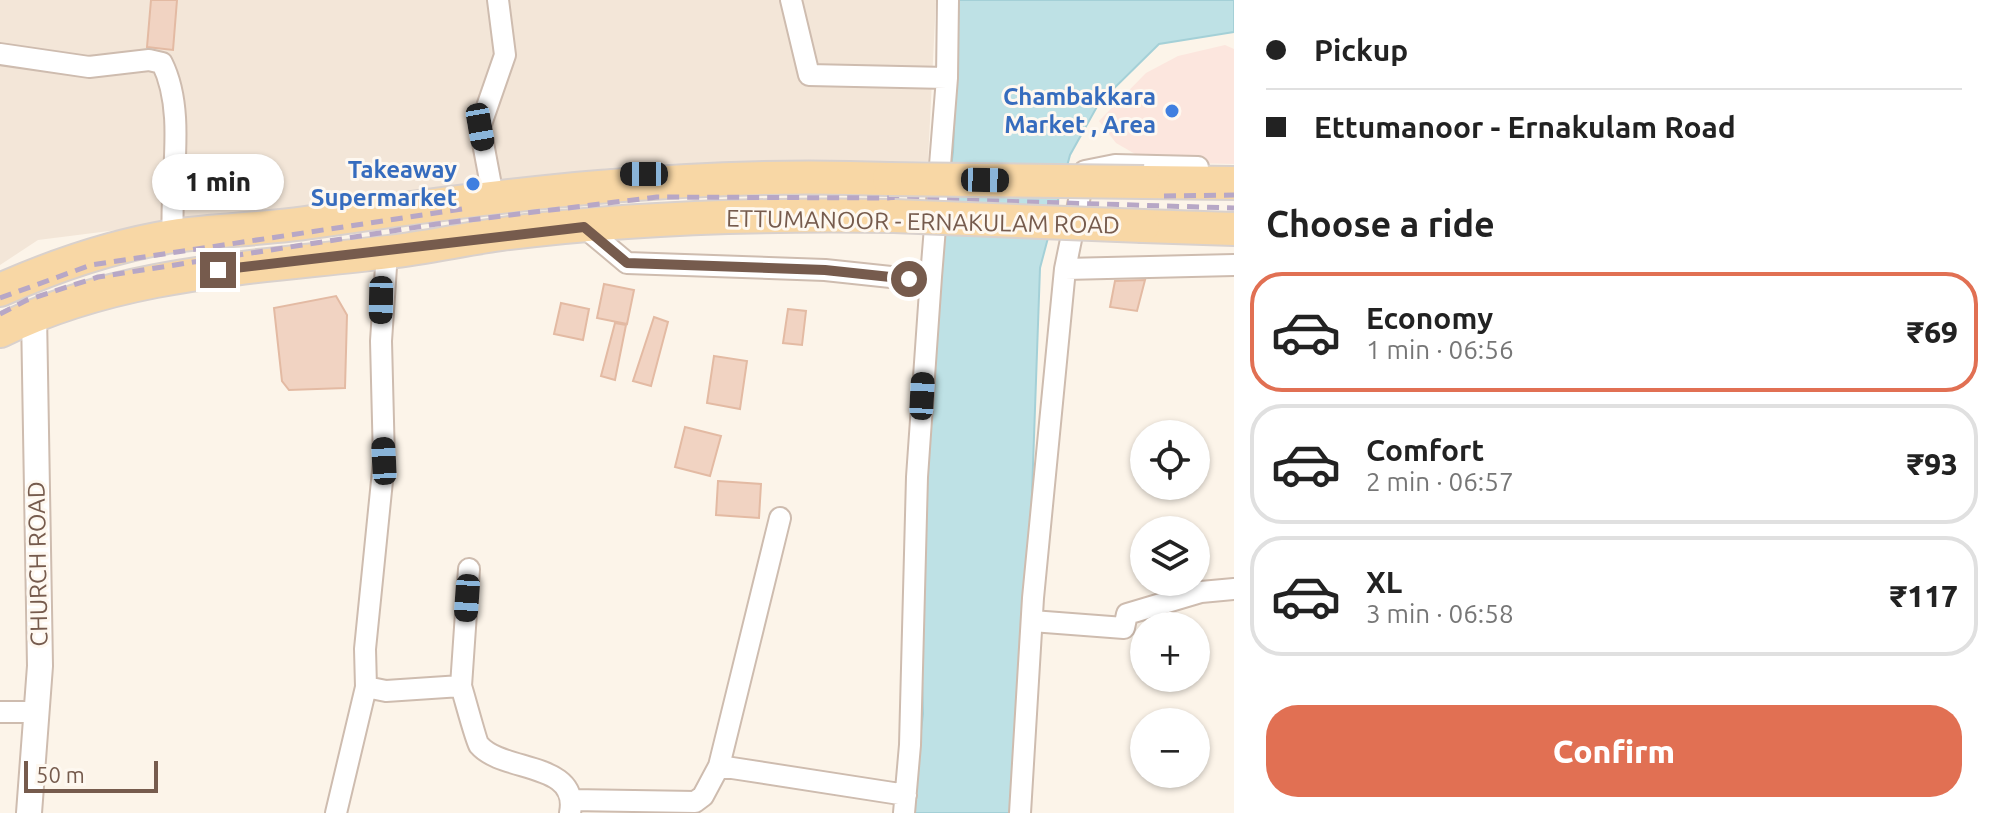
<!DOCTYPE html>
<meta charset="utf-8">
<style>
body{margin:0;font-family:Ubuntu,sans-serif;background:#f2f2f2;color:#222;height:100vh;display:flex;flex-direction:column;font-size:30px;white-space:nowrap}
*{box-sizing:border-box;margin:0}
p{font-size:26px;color:#767676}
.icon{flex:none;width:44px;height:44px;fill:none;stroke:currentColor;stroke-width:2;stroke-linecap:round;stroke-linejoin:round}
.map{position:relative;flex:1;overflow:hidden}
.details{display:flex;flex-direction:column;background:#fff;width:760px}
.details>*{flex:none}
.guide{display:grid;align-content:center;height:176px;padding:0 32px;background:#fff}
.buttons{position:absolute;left:1130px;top:420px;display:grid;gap:16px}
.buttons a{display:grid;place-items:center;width:80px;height:80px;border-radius:50%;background:#fff;box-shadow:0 2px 6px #0004;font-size:40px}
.scale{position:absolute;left:24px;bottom:20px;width:134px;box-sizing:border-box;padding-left:8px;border:4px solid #765b4d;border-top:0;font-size:22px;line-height:28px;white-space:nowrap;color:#765b4d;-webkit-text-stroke:6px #fef8f0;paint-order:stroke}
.end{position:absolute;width:36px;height:36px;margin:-18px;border:10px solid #765b4d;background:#fff;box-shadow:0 0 0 4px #fff}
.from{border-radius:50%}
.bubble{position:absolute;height:56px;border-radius:28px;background:#fff;box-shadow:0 2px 6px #0004;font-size:26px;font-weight:800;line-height:56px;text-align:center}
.car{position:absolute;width:24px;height:48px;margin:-24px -12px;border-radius:10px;box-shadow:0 0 6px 2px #0007;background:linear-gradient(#222 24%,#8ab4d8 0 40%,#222 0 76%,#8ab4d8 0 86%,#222 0)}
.guide b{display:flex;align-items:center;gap:28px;height:76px;font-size:30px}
.guide b+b{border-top:2px solid #e0e0e0}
.guide i{width:20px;height:20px;background:#222}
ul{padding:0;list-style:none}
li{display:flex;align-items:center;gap:24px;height:120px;margin:0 16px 12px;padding:0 16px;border:4px solid #e0e0e0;border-radius:32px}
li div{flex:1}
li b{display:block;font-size:30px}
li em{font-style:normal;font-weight:800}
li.selected{border-color:#e17053}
li>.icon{width:72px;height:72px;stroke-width:1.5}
h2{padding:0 32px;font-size:36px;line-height:96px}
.button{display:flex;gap:16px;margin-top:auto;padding:16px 32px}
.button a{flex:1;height:92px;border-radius:32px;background:#e17053;color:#fff;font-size:32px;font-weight:800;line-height:92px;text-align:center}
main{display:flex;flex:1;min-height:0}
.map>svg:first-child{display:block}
</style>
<main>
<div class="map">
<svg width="1234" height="813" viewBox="0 0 1234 813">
<rect width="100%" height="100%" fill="#fcf4e9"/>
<path fill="#f3e6d8" d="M0,0H936L928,161L642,164L38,240L0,265Z"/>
<path fill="#fce6de" d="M1225,45L1234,49V164L1149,162L1116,143L1099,121L1146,73L1178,56Z"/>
<path fill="#bee1e5" stroke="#a4d0d7" stroke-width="2" d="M959,0H1234V32L1159,44L1099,103L1070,155L1040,268L1028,606L1016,813H911L923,714L919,583L938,263L953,152Z"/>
<path fill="#f1d3c2" stroke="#e3baa3" stroke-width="2" d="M151,0H177L173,50L147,47Z
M1145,280L1137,311L1110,307L1115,281Z
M604,284L634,290L627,324L597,318Z
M336,296L347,315L345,388L289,390L282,381L274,308Z
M561,303L589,309L583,340L554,334Z
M788,309L806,311L802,345L783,343Z
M654,317L668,322L651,386L633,381Z
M615,323L626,325L615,380L601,376Z
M714,356L747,361L740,409L707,403Z
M685,427L721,436L710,476L675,467Z
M718,481L761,484L759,518L716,515Z"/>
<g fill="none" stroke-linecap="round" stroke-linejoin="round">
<defs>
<path id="minor" d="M791,0L809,75L947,78
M0,54L89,67L149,60L162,63C187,113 169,183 173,236
M493,196L480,127L505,55L498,0
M584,227L627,263L825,270L919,280L931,277L917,477L910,745L904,813
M387,252L381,341L384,461L365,649L366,687L386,691L461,686C464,695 476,741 479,745C503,773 580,761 570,813
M1065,269L1085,171L1115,165L1198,167
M931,277L947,78L948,0
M1032,621L1124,628L1127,614L1201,592L1234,589
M461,686L469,569
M0,712H36
M719,766L780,518
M572,800L695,802L703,796L719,766L906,795
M336,813L366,687
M1020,813L1033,598L1065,269L1234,265"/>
<path id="tertiary" d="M29,813L40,666L34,314"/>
<path id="primary" d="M1144,182L1234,183
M1143,226L1234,229
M0,290C56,265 112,246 173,236C216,230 261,229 305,223C501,194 691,171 889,179
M0,331C123,271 255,268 388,252C426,248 464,239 502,234C631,217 763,214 894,216"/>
</defs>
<use href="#minor" stroke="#cebcaf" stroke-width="24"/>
<use href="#tertiary" stroke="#cebcaf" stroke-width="28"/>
<use href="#primary" stroke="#d9d1cd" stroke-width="36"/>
<use href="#minor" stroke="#fff" stroke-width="20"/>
<use href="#tertiary" stroke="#fff" stroke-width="24"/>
<use href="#primary" stroke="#f8d7a5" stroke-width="32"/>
<path stroke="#b7a7c6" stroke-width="5" stroke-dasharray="12 8" stroke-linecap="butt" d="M1164,196L1234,195
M0,298L91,265L462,209
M0,314L27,300L98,277L437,224L657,197L895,198L1234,208"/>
<defs>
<path id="primary-bridge" d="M889,179L1144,182
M894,216L1143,226"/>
</defs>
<use href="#primary-bridge" stroke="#d9d1cd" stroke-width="36" stroke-linecap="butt"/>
<use href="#primary-bridge" stroke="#f8d7a5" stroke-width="32"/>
</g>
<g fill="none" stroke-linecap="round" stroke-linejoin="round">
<path stroke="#765b4d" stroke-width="10" d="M218,270L584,227L627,263L825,270L909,279"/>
</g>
<g fill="#3f7fe0" stroke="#fef8f0" stroke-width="3">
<circle cx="1172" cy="111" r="8"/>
<circle cx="473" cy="184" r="8"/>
</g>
<g text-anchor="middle" stroke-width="6" stroke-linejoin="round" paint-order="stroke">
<g font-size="24" font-weight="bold" fill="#366cbe" stroke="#fef8f0" text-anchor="end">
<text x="1156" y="105">Chambakkara<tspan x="1156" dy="28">Market , Area</tspan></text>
<text x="457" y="178">Takeaway<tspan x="457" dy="28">Supermarket</tspan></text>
</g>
<g font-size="24" fill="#765b4d" stroke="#fef8f0">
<text transform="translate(923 222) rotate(1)" y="8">ETTUMANOOR - ERNAKULAM ROAD</text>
<text transform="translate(38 564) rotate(-91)" y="8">CHURCH ROAD</text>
</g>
</g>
</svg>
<div class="buttons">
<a><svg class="icon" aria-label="locate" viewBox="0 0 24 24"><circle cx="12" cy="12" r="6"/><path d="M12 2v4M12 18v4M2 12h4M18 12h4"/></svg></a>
<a><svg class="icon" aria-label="layers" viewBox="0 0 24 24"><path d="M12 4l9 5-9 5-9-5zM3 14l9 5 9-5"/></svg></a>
<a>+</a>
<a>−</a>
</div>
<div class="scale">50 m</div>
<i class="end from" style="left:909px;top:279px"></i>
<i class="end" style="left:218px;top:270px"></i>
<div class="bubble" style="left:152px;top:154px;width:132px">1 min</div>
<i class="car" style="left:480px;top:127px;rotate:170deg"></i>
<i class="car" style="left:644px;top:174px;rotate:270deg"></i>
<i class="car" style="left:985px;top:180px;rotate:91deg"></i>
<i class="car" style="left:381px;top:300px;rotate:181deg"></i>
<i class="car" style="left:922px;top:396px;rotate:3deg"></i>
<i class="car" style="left:384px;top:461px;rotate:357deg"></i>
<i class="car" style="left:467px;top:598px;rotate:184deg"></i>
</div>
<section class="details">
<div class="guide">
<b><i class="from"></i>Pickup</b>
<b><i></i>Ettumanoor - Ernakulam Road</b>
</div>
<h2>Choose a ride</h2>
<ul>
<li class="selected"><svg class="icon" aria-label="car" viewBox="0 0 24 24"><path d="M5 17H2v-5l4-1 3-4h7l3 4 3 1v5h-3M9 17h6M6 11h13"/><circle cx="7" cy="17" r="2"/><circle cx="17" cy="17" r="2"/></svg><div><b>Economy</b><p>1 min · 06:56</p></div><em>₹69</em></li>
<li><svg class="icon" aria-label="car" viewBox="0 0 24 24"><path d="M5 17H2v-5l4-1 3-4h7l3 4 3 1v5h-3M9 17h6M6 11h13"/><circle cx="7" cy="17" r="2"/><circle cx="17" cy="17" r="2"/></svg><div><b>Comfort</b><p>2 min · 06:57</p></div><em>₹93</em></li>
<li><svg class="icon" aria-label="car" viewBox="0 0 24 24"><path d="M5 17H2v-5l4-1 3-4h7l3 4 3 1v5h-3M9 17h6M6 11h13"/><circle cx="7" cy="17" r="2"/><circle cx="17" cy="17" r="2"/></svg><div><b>XL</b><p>3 min · 06:58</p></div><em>₹117</em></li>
</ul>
<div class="button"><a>Confirm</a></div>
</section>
</main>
